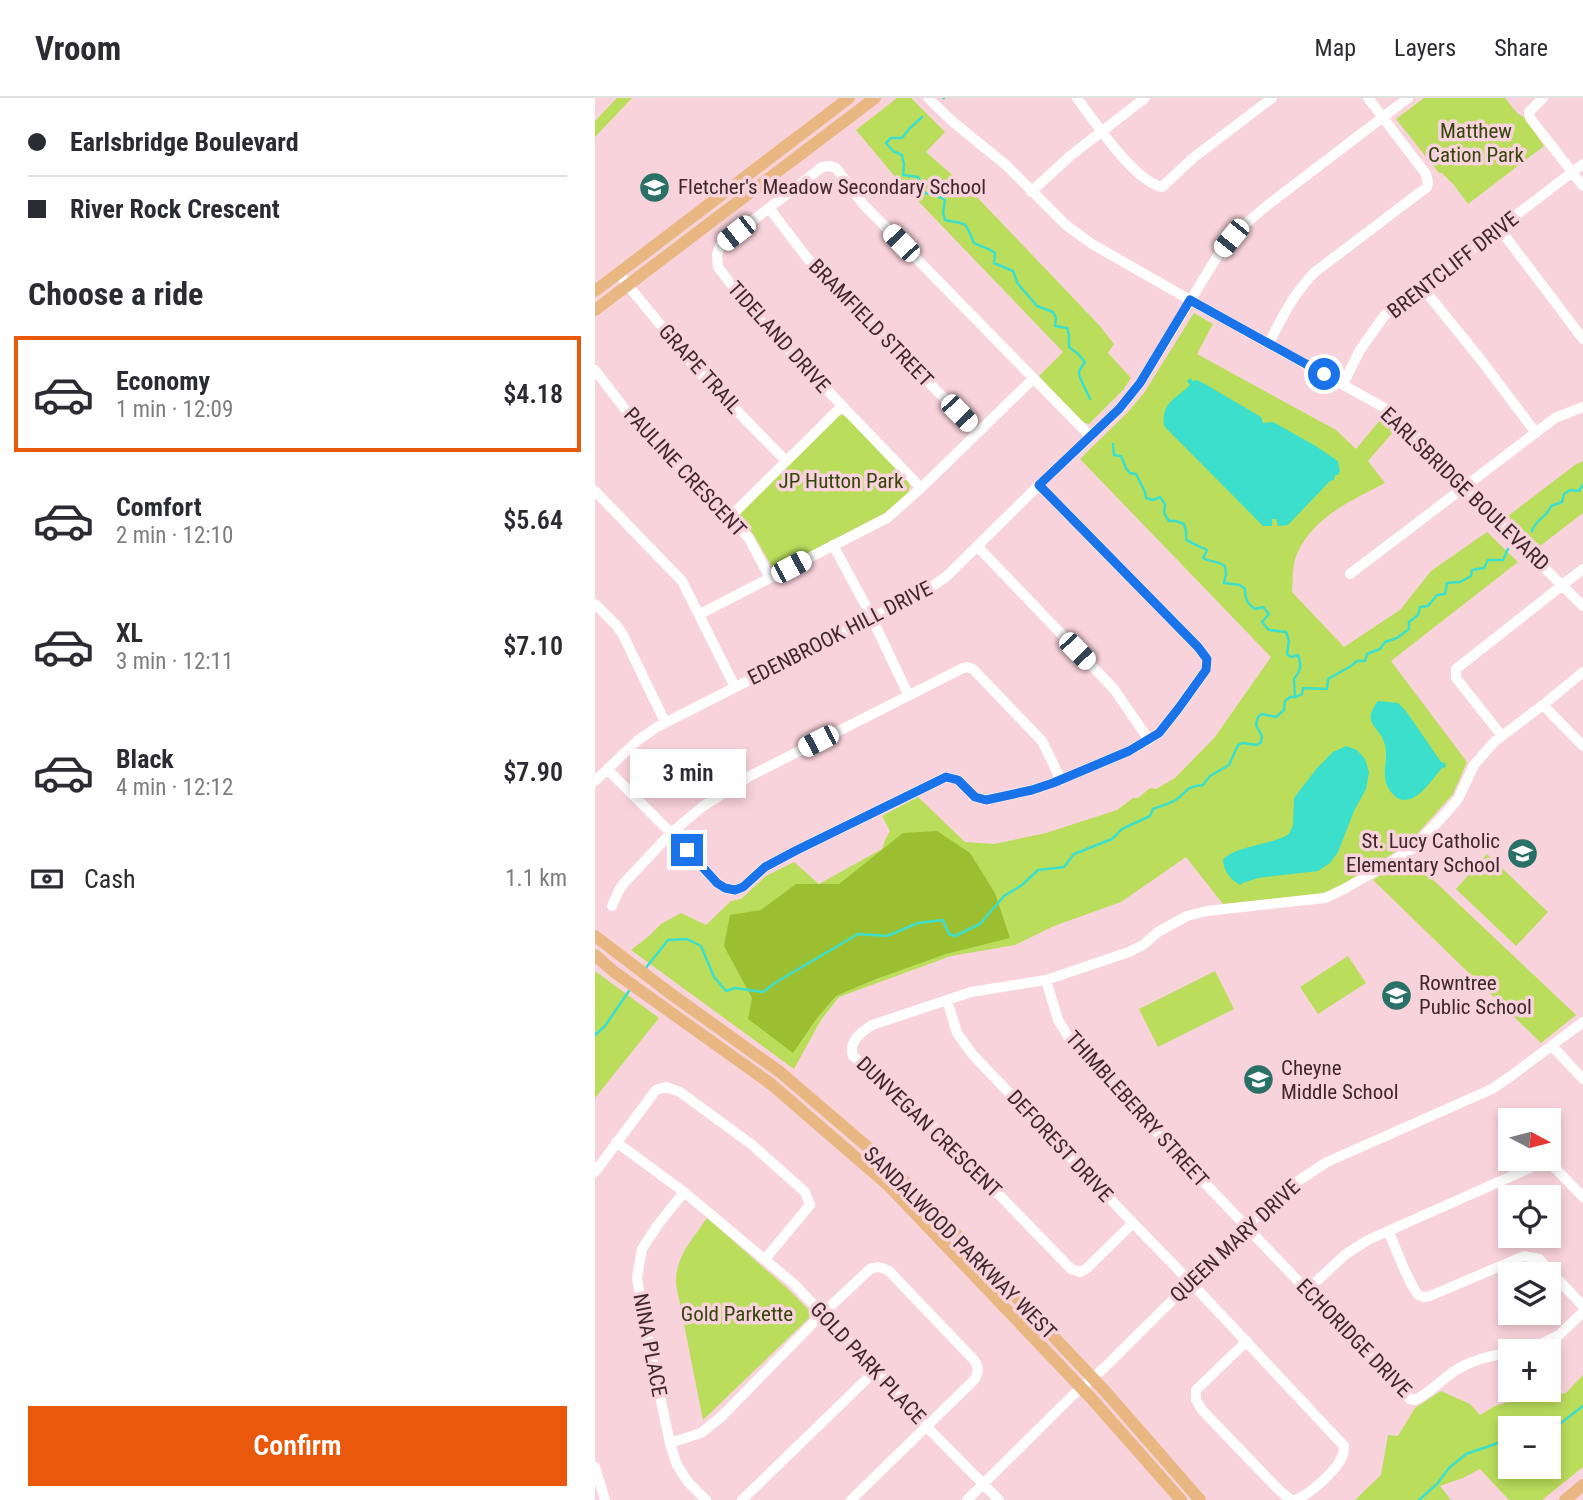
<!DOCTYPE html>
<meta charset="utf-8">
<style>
body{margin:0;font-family:"Roboto Condensed",sans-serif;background:#f2f2f3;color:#2b2b33;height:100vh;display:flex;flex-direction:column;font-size:26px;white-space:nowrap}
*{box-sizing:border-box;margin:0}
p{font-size:23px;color:#7c7c81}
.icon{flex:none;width:38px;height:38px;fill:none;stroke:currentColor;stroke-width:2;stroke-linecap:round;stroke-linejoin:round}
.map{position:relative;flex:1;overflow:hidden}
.details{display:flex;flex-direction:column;background:#fff;width:595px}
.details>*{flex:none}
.banner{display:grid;align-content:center;height:154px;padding:0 28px;background:#fff}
.needle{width:46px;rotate:97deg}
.buttons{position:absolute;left:903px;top:1010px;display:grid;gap:14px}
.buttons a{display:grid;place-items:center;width:63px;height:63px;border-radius:0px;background:#fff;box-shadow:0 4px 10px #0003;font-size:35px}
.end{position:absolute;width:32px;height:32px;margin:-16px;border:9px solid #1a73e8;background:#fff;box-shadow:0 0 0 4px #fff}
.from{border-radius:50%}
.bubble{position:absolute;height:49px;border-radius:0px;background:#fff;box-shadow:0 4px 10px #0003;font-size:23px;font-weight:600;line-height:49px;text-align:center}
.car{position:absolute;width:21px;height:42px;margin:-21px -10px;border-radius:9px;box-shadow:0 0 5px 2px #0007;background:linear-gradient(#fff 24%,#345 0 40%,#fff 0 76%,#345 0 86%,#fff 0)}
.banner b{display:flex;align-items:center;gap:24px;height:66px;font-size:26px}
.banner b+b{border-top:2px solid #e1e1e2}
.banner i{width:18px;height:18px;background:#2b2b33}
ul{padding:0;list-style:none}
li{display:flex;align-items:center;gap:21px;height:116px;margin:0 14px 10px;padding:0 14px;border:4px solid transparent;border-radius:0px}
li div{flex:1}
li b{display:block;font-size:26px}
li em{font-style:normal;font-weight:600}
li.selected{border-color:#ea580c}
li>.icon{width:63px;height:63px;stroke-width:1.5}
h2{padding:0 28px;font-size:32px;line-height:84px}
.pay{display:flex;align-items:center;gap:18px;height:77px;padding:0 28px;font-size:26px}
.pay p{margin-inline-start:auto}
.button{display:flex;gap:14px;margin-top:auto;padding:14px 28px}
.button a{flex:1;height:80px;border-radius:0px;background:#ea580c;color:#fff;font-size:28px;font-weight:600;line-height:80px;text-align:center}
header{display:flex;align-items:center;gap:42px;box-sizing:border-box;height:98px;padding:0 35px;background:#fff;border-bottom:2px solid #e1e1e2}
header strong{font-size:33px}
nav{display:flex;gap:38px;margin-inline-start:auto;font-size:24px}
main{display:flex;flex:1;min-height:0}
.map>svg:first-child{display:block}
</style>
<header>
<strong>Vroom</strong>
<nav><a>Map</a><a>Layers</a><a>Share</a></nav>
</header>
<main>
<section class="details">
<div class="banner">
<b><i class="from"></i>Earlsbridge Boulevard</b>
<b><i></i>River Rock Crescent</b>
</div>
<h2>Choose a ride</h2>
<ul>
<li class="selected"><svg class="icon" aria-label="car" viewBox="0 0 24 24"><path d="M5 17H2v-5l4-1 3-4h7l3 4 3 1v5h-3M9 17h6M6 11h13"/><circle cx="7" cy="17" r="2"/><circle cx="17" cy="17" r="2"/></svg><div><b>Economy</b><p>1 min · 12:09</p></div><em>$4.18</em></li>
<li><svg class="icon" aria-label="car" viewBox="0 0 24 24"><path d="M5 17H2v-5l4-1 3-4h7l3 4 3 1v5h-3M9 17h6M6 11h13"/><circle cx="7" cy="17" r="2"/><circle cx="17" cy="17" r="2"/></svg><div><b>Comfort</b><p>2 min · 12:10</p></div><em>$5.64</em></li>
<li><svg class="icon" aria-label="car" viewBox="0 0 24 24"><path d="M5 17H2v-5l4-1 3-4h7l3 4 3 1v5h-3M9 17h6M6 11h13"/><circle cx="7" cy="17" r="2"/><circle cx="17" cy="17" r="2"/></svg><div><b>XL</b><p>3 min · 12:11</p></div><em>$7.10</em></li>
<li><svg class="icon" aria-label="car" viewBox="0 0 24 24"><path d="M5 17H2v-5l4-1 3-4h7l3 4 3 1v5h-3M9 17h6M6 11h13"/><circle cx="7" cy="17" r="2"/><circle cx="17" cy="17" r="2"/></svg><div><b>Black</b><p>4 min · 12:12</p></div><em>$7.90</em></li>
</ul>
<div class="pay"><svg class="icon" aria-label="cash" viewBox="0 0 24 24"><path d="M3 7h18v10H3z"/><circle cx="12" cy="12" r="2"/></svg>Cash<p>1.1 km</p></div>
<div class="button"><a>Confirm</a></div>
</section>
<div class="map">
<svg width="988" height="1402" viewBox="0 0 988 1402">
<rect width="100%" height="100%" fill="#f9d3db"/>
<path fill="#badd5c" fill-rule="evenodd" d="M22,0H37L0,39V23Z
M302,0H316L350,34L331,54L379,96L504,227L519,246L513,255L536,280L528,292L494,326L487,324L444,278L468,254L302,81L261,32Z
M829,0H910L922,15L930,20L949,48L873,106L859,87L847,75H844L801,21Z
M599,215L618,226L602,256L741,332L761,351L786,321L800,332L773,363L790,385C757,402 718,419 702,456C697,466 698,482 697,494L749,549L805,512L836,473L892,434L923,464L796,563L872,664L858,696L813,746L751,785L730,795L628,806L591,759L526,804L459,828L420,847L356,858L244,899L226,922L199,971L36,852L54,838L66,826L86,815L111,827L136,803L146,801L171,778L199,764L224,786L287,751L290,742L295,733L287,718L323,699L370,744L399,746L451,735L522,712L538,700H543L555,690L561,691L580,680L620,639L676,559L485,361L534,313L549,295Z
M244,316L252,319L312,381L315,388L313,395L290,415L183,470L177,469L159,437L145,421L144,415Z
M988,363V415L945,448L913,418L980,367Z
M892,756L953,814L921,848L861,791Z
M814,759L981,917L946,945L778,782Z
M753,858L771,885L723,916L705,889Z
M0,873L64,920L0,1000Z
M620,873L639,911L563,949L544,911Z
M112,1120L192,1190L214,1212V1220L108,1322L81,1186C80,1159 97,1142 112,1120Z
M988,1277V1369L947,1402H914L885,1371L868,1380L845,1388L856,1402H760L786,1377L793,1337L803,1338L820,1310L846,1293L875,1306L885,1317L900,1308L921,1302L971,1295ZM915,1330H954V1368H915Z"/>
<path fill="#9cbf31" d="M342,733L375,755L400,795L415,840L351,856L281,881L241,898L222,920L198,955L153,921L157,900L129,848L135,817L166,812L201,786H244L308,735Z"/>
<path fill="#3cdfcb" d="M596,280L597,283L602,282L610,286L666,319L668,325L678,324L719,347L743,363L745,373L743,377H740L739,382L735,383L693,427L683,428L681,421H677V428H668L569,328C566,304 581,301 595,287L592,283Z
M783,603L803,605L811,613L846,664L850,665L851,669L847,670C838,680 826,701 810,702C804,702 800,699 796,694C784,680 794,664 790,647C785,627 765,627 783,603Z
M751,648L762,652L770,661L774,674L771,691L759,713L743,754L735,765L723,773L663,780L648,785L645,787C635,781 629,774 628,762C639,748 677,747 694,736L698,727L699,700L722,670L738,654Z"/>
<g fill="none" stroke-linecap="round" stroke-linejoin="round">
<path stroke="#3cdfcb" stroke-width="2.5" d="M348,0H349
M327,19L314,31L307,40H296L291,45L298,53L307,57L309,66L308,77L323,79L330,95L341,97L350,102L348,115L350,122C373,127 369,121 379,145C386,149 394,150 400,155L399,165L418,173L423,186L442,208L458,214L461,220L460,228L472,230L474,237V249L483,256L490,264C489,265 484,273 484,274C483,278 493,296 495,301
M518,346L519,357L526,358L531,370L535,375L541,376L550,394L551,400L558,402L565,399L570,406L569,415L574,423H581L589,426L591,432V441C598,447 605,448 612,452L608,460C615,464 623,463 630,468L631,476L629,485L645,487L650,491C650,501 652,505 660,511L668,509L674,516L667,524L674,532L691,534L694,543L692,556L696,559L703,557C707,568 706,572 699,581L700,599
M937,433C942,419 951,421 956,408L967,404L969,396L975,392L984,393L988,387
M50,871L73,842L92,841L106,848L119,879L131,893L140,890L168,894L183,883L263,836L292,838L323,825L348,822L354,836L360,838L385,826L409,798L427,787L443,772L469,769L479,756L517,741L527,731L555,718L558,711C565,708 575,706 582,701C594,692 590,689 608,687L615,678L634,667L643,647L647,645L662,647L666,644L667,638L661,627L663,619L667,616L681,619L689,612L690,603L695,599H701L707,596L708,590L732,591L733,581L756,568L762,563H770L772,556L785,551L790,544L802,540L814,531V524L823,517L825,509L833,508L842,497L850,496L852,485L865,484L876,478L877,472L889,470L893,462H908L913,451
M0,937L10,928L36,890
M954,1333L957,1332L988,1308
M824,1402L842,1386L854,1370L871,1356L915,1341"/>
<path stroke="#fff" stroke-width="10" d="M333,0L358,24L411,67L471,127L497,146L595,202L788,309L806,322L868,390L988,508
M482,0C499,23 540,84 567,89L598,60L677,0
M948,0L934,14L935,20L988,88
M436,94L475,58L550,0
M174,110L213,161L383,335
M904,130L988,241
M23,175L103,273L191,363
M827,189L886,262L941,335
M674,245C687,219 699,195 720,174L832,89L833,84L831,76L773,0
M0,272L36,319L153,439L175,480
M748,286L765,252L789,218L988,66
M326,390L160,217L123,169L122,157L125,148L227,69L235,68L241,70L268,106L495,338
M0,393L87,483L140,589
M134,420L247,308
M238,447L272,510L313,596
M382,448L519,591L554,642
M755,476L960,320L988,309
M0,506L22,528L28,537L70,624
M105,516L292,420L326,390L438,281
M948,607L988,648
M907,638L861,580V571L988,471
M12,671L76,735L122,785L130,790L140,792L148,789L170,769L202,752L351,679L363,682L380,699L391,702L437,692L458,685L534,653L564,635L583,611L611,572L612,561L603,549L444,387
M0,683L42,643L62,629L330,493L352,478L444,387L524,311L545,285L625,154L648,128L674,106L813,0
M17,808L24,792L29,785L76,735L107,709L155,678L368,570L372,569L378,571L447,643L466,682
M451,882L463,922L477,945L815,1301L820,1302C836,1294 846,1282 861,1272C877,1262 897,1257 915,1255
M352,902L362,935L378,957L538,1125L601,1190L749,1348C749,1353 749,1355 747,1359C741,1373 714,1397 700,1402
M957,948L988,981
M21,1044L89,1094L199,1186L281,1272L322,1319L404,1402
M0,1074L61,992L71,989L85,994L156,1046L210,1094L215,1107L170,1161
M89,1094L62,1128L47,1151L42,1180L51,1233L75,1345L82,1367L93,1384L111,1402
M538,1125L491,1171L485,1174L476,1171L327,1017L258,958C253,944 266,934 277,927L376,894L451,882L534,854L548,847L563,834L592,818L612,813L730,800L749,791L796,764L817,751L851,715L863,701L879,667L899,644L948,607L988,574
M793,1133C799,1145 815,1190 824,1197C829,1200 830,1199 835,1198L929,1158L944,1161L988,1208
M712,1192L751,1156L773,1142L946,1065L952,1064L962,1072L988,1099
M652,1243L601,1292V1302L607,1312L684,1392L695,1401L699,1402
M926,1253L944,1247L964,1237L988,1214
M75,1345L106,1335L126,1319L227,1216L275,1171C283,1168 287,1169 294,1173L379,1262C384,1269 384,1275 379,1282L256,1402
M0,1369L10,1402
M147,1402L281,1272
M372,1402L477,1298L508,1271L651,1129L697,1087L732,1064L897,991L916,978L988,924"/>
<path stroke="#e9b782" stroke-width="12" d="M0,193L254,0
M0,212L280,0
M0,838L76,896L185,974L289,1063L326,1099L509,1292L605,1402
M0,857L18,873L176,986L294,1088L496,1300L586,1402
M970,1402L988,1387"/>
</g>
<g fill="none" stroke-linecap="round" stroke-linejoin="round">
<path stroke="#1a73e8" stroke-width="9" d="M92,752L122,785L130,790L140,792L148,789L170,769L202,752L351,679L363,682L380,699L391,702L437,692L458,685L534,653L564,635L583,611L611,572L612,561L603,549L444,387L524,311L545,285L595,202L729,276"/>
</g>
<defs>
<symbol id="school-disc" viewBox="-11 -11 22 22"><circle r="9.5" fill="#297066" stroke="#f9d3db"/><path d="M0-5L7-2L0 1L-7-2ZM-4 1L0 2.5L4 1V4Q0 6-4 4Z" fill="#fff"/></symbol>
</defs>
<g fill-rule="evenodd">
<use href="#school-disc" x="42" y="72" width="35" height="35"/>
<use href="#school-disc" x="910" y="738" width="35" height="35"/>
<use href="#school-disc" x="784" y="880" width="35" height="35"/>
<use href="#school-disc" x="646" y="964" width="35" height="35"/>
</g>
<g text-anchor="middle" stroke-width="7" stroke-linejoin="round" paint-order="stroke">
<g font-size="21" fill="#36440d" stroke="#f9d3db">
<text x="881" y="40">Matthew<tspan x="881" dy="24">Cation Park</tspan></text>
<text x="246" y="390">JP Hutton Park</text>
<text x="142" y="1223">Gold Parkette</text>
</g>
<g font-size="21" fill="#3e272d" stroke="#f9d3db" text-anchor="start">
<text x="83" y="96">Fletcher's Meadow Secondary School</text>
<text x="905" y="750" text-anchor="end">St. Lucy Catholic<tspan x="905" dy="24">Elementary School</tspan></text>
<text x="824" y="892">Rowntree<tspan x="824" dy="24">Public School</tspan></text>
<text x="686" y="977">Cheyne<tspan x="686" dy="24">Middle School</tspan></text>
</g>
<g font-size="21" fill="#3e272d" stroke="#f9d3db">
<text transform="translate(858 167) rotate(-38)" y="7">BRENTCLIFF DRIVE</text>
<text transform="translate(276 225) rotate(46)" y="7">BRAMFIELD STREET</text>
<text transform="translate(184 239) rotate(48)" y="7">TIDELAND DRIVE</text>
<text transform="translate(105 271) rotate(48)" y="7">GRAPE TRAIL</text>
<text transform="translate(90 374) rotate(47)" y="7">PAULINE CRESCENT</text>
<text transform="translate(870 391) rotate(44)" y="7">EARLSBRIDGE BOULEVARD</text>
<text transform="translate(245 535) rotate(-27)" y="7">EDENBROOK HILL DRIVE</text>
<text transform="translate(542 1011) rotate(48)" y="7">THIMBLEBERRY STREET</text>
<text transform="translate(334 1029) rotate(44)" y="7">DUNVEGAN CRESCENT</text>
<text transform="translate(465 1048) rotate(47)" y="7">DEFOREST DRIVE</text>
<text transform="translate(640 1143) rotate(-43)" y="7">QUEEN MARY DRIVE</text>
<text transform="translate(365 1145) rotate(45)" y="7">SANDALWOOD PARKWAY WEST</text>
<text transform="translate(759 1240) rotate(46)" y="7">ECHORIDGE DRIVE</text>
<text transform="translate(55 1247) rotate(79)" y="7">NINA PLACE</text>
<text transform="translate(273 1265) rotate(47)" y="7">GOLD PARK PLACE</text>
</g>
</g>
</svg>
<div class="buttons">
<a><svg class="needle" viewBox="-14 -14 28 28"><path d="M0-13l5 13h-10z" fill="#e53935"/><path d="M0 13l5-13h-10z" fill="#7c7c81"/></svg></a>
<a><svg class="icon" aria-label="locate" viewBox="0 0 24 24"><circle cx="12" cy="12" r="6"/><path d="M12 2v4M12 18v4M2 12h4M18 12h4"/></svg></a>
<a><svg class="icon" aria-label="layers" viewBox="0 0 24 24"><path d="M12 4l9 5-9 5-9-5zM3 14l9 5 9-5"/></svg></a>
<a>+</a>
<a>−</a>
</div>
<i class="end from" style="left:729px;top:276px"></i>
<i class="end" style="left:92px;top:752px"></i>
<div class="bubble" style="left:35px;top:651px;width:116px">3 min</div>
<i class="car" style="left:141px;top:135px;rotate:232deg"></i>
<i class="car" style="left:636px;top:140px;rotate:219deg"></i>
<i class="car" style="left:306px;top:145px;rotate:316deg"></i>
<i class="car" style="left:364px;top:315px;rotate:136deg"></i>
<i class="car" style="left:196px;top:469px;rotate:62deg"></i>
<i class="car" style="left:482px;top:553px;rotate:136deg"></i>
<i class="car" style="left:223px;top:643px;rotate:243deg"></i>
</div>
</main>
